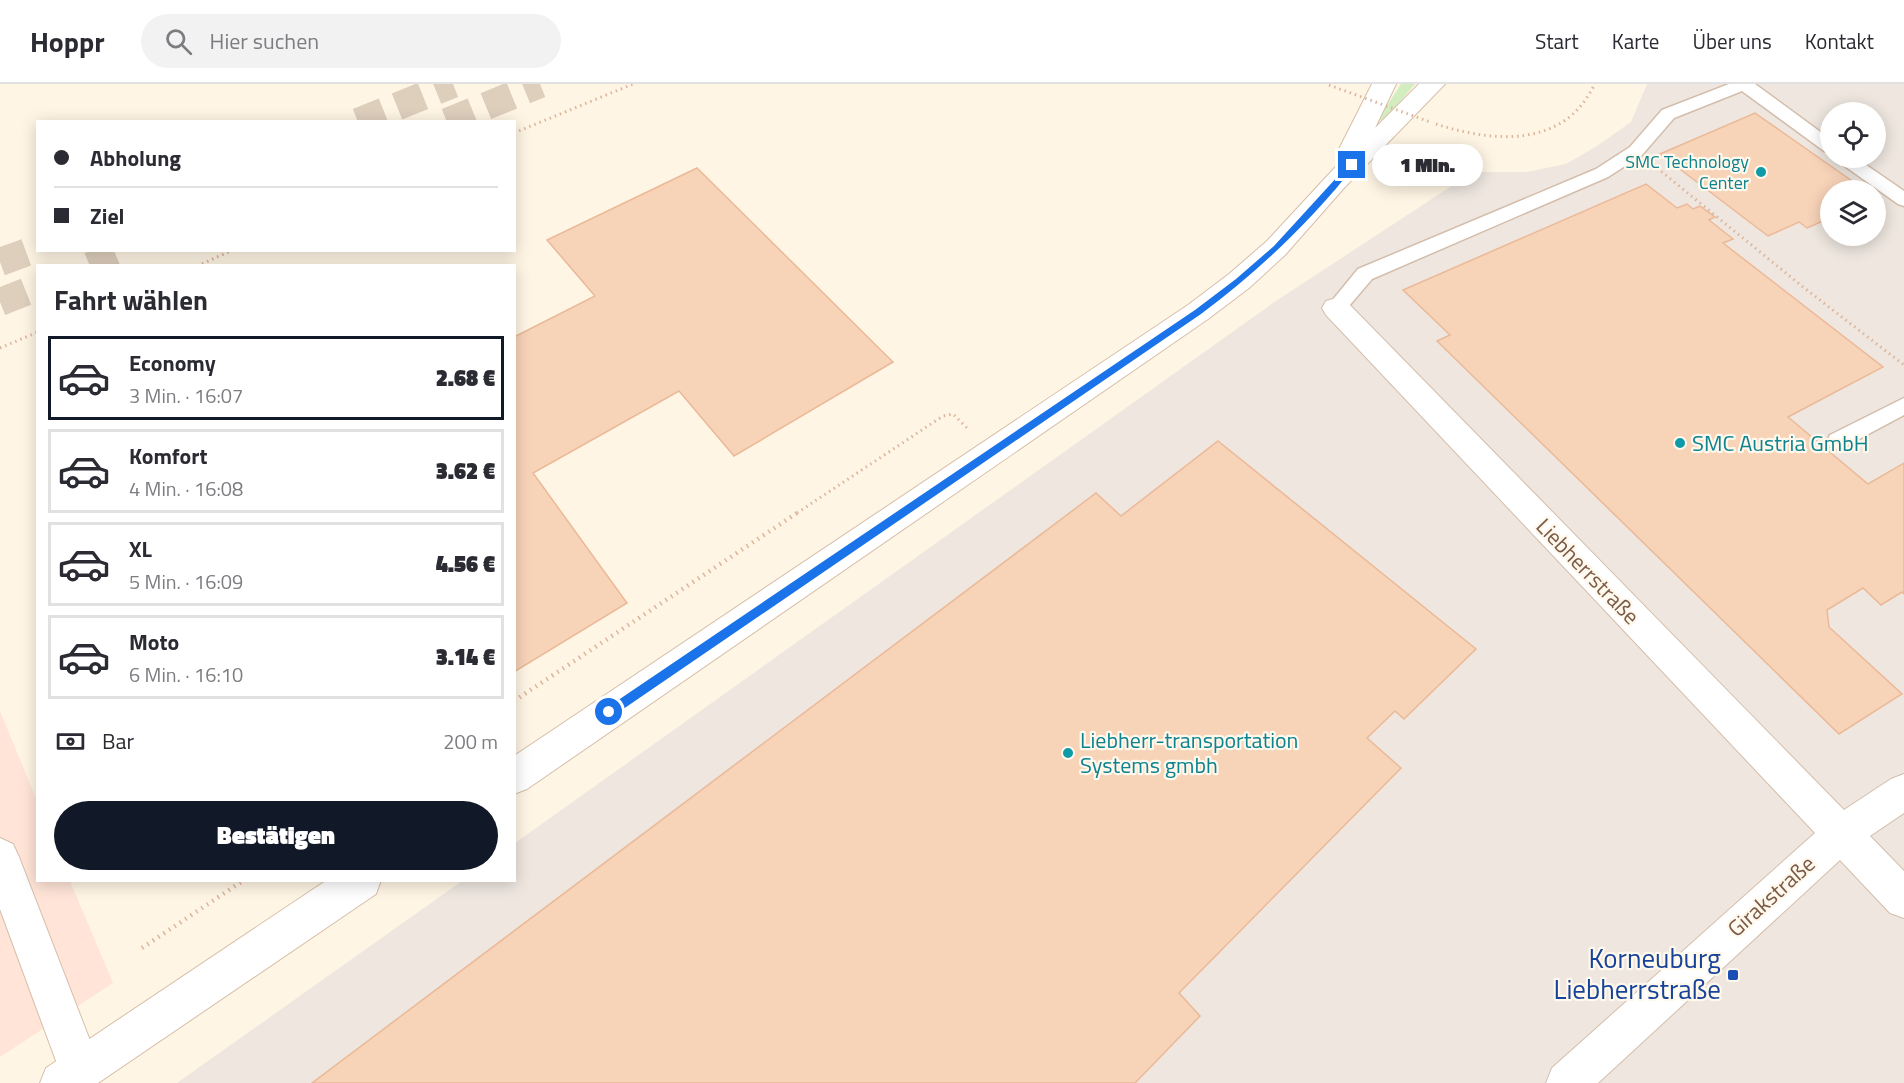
<!DOCTYPE html>
<html lang="de">
<meta charset="utf-8">
<style>
body{margin:0;font-family:"Titillium Web",sans-serif;background:#f2f2f3;color:#2b2b33;height:100vh;display:flex;flex-direction:column;font-size:22px;white-space:nowrap}
*{box-sizing:border-box;margin:0}
p{font-size:20px;color:#7c7c81}
.icon{flex:none;width:33px;height:33px;fill:none;stroke:currentColor;stroke-width:2;stroke-linecap:round;stroke-linejoin:round}
.map{position:relative;flex:1;overflow:hidden}
.sheet{position:absolute;left:36px;top:180px;width:480px;height:618px;display:flex;flex-direction:column;background:#fff;border-radius:0px;box-shadow:0 3px 15px #0003}
.sheet>*{flex:none}
.banner{position:absolute;left:36px;top:36px;width:480px;height:132px;border-radius:0px;box-shadow:0 3px 15px #0003;display:grid;align-content:center;height:132px;padding:0 18px;background:#fff}
.buttons{position:absolute;left:1820px;top:18px;display:grid;gap:12px}
.buttons a{display:grid;place-items:center;width:66px;height:66px;border-radius:50%;background:#fff;box-shadow:0 3px 15px #0003;font-size:30px}
.end{position:absolute;width:27px;height:27px;margin:-14px;border:8px solid #1a73e8;background:#fff;box-shadow:0 0 0 3px #fff}
.from{border-radius:50%}
.bubble{position:absolute;height:42px;border-radius:21px;background:#fff;box-shadow:0 3px 15px #0003;font-size:20px;font-weight:800;line-height:42px;text-align:center}
.banner b{display:flex;align-items:center;gap:21px;height:57px;font-size:22px}
.banner b+b{border-top:2px solid #e1e1e2}
.banner i{width:15px;height:15px;background:#2b2b33}
ul{padding:0;list-style:none}
li{display:flex;align-items:center;gap:18px;height:84px;margin:0 12px 9px;padding:0 6px;border:3px solid #e1e1e2;border-radius:0px}
li div{flex:1}
li b{display:block;font-size:22px}
li em{font-style:normal;font-weight:800}
li.selected{border-color:#111827}
li>.icon{width:54px;height:54px;stroke-width:1.5}
h2{padding:0 18px;font-size:27px;line-height:72px}
.pay{display:flex;align-items:center;gap:15px;height:66px;padding:0 18px;font-size:22px}
.pay p{margin-inline-start:auto}
.primary-button{display:flex;gap:12px;margin-top:auto;padding:12px 18px}
.primary-button a{flex:1;height:69px;border-radius:36px;background:#111827;color:#fff;font-size:24px;font-weight:800;line-height:69px;text-align:center}
header{display:flex;align-items:center;gap:36px;box-sizing:border-box;height:84px;padding:0 30px;background:#fff;border-bottom:2px solid #e1e1e2}
header strong{font-size:28px}
nav{display:flex;gap:33px;margin-inline-start:auto;font-size:21px}
.search{width:420px;height:54px;background:#f2f2f3;display:flex;align-items:center;gap:15px;box-sizing:border-box;padding:0 21px;border-radius:33px;color:#7c7c81;font-size:22px}
.map>svg:first-child{display:block}
</style>
<header>
<strong>Hoppr</strong>
<div class="search"><svg class="icon" aria-label="search" viewBox="0 0 24 24"><circle cx="10" cy="10" r="6"/><path d="M15 15l6 6"/></svg>Hier suchen</div>
<nav><a>Start</a><a>Karte</a><a>Über uns</a><a>Kontakt</a></nav>
</header>
<div class="map">
<svg width="1904" height="999" viewBox="0 0 1904 999">
<rect width="100%" height="100%" fill="#fff5e4"/>
<path fill="#ffe4d7" d="M0,627L37,717L38,796L70,797L113,899L0,973Z"/>
<path fill="#eee6df" fill-rule="evenodd" d="M1647,0H1904V999H177L462,797L514,796L515,759L1276,217L1473,88H1527L1566,80L1597,62L1631,38ZM1830,28H1875V74H1830ZM1830,106H1875V152H1830Z"/>
<path fill="#d2eec0" d="M1401,0H1415L1385,35L1380,36L1379,34Z"/>
<path fill="#f7d3b8" stroke="#ebb997" stroke-width="1.5" d="M1755,29L1865,106H1830V134L1807,144L1799,138L1768,152L1660,70Z
M697,84L893,278L734,372L679,307L533,389L627,519L514,588V253L595,212L547,156Z
M1646,100L1677,124L1687,120L1693,125L1700,122L1715,133L1709,136L1733,155L1723,159L1883,283L1788,333L1868,400L1904,379V510L1902,508L1881,521L1863,504L1827,526L1829,543L1902,610L1839,650L1437,257L1450,251L1403,206Z
M1218,357L1476,565L1404,635L1395,627L1367,654L1401,684L1179,909L1200,932L1135,999H312L1096,409L1121,432Z"/>
<g fill="none" stroke-linecap="round" stroke-linejoin="round">
<path stroke="#decebc" stroke-width="28" stroke-dasharray="28 14" stroke-linecap="butt" d="M358,38L453,0
M447,38L540,0
M0,178L38,164
M90,182L127,166
M0,218L38,203"/>
<defs>
<path id="service" d="M1729,0H1755L1830,55V69L1824,67L1742,7L1674,34L1642,71L1608,93L1372,195L1343,229L1336,231L1329,229L1326,224L1358,185L1596,85L1630,63L1662,26Z
M1837,74H1856L1904,107V122L1898,120L1839,78Z
M1904,314V331L1844,363L1837,365L1830,363L1827,357L1830,351Z"/>
<path id="minor" d="M1336,214L1346,217L1844,726L1891,695L1904,690V729L1870,752L1904,787V834L1890,829L1840,776L1598,999H1546L1552,984L1815,749L1326,231L1322,224L1326,217Z
M0,754L13,760L19,773L101,985L95,999H65L59,985L0,825Z"/>
<path id="secondary" d="M1372,0H1396L1375,44L1419,0H1445L1344,104L1285,171L1249,204L1208,235L527,705L514,710V672L1188,221L1229,190L1267,157L1341,77L1336,71Z
M327,796H381L376,810L98,999H40L46,984Z"/>
</defs>
<use href="#service" stroke="#d4beab" stroke-width="3"/>
<use href="#minor" stroke="#d4beab" stroke-width="2"/>
<use href="#secondary" stroke="#d7bea8" stroke-width="2"/>
<path stroke="#dcb69b" stroke-width="3" stroke-dasharray="1.5 4" stroke-linecap="butt" d="M1436,40C1479,54 1536,63 1573,30C1582,22 1589,11 1595,0
M514,49L633,0
M1657,84L1803,203L1904,281
M197,182L233,166
M0,264L38,248
M797,429L943,332L953,330L968,345"/>
<path stroke="#dcb69b" stroke-width="4.5" stroke-dasharray="1.5 5" stroke-linecap="butt" d="M514,617L800,427
M142,864L244,796"/>
<use href="#service" fill="#fff" fill-rule="evenodd"/>
<use href="#minor" fill="#fff" fill-rule="evenodd"/>
<use href="#secondary" fill="#fff" fill-rule="evenodd"/>
<path stroke="#dcb69b" stroke-width="3" stroke-dasharray="1.5 4" stroke-linecap="butt" d="M1329,1L1430,38"/>
</g>
<path fill="#1a73e8" d="M1349,80L1355,81C1311,138 1258,187 1201,230L613,632H605V625L1195,226L1236,195L1274,162Z"/>
<g fill="#0f9aa8" stroke="#fff8ec" stroke-width="2">
<circle cx="1761" cy="88" r="6"/>
<circle cx="1680" cy="359" r="6"/>
<circle cx="1068" cy="669" r="6"/>
</g>
<rect fill="#1a4fb4" stroke="#fff8ec" stroke-width="2" x="1727" y="885" width="12" height="12" rx="3"/>
<g text-anchor="middle" stroke-width="4.5" stroke-linejoin="round" paint-order="stroke">
<g font-size="18" fill="#0d838f" stroke="#fff8ec" text-anchor="end">
<text x="1749" y="84">SMC Technology<tspan x="1749" dy="21">Center</tspan></text>
</g>
<g font-size="22" fill="#0d838f" stroke="#fff8ec" text-anchor="start">
<text x="1692" y="367">SMC Austria GmbH</text>
<text x="1080" y="664">Liebherr-transportation<tspan x="1080" dy="25">Systems gmbh</tspan></text>
</g>
<g font-size="22" fill="#7a5a46" stroke="#fff8ec">
<text transform="translate(1588 487) rotate(46)" y="8">Liebherrstraße</text>
<text transform="translate(1771 812) rotate(-42)" y="8">Girakstraße</text>
</g>
<g font-size="27" fill="#164399" stroke="#fff8ec" text-anchor="end">
<text x="1721" y="884">Korneuburg<tspan x="1721" dy="31">Liebherrstraße</tspan></text>
</g>
</g>
</svg>
<div class="buttons">
<a><svg class="icon" aria-label="locate" viewBox="0 0 24 24"><circle cx="12" cy="12" r="6"/><path d="M12 2v4M12 18v4M2 12h4M18 12h4"/></svg></a>
<a><svg class="icon" aria-label="layers" viewBox="0 0 24 24"><path d="M12 4l9 5-9 5-9-5zM3 14l9 5 9-5"/></svg></a>
</div>
<i class="end from" style="left:609px;top:628px"></i>
<i class="end" style="left:1352px;top:81px"></i>
<div class="bubble" style="left:1372px;top:60px;width:111px">1 Min.</div>
<div class="banner">
<b><i class="from"></i>Abholung</b>
<b><i></i>Ziel</b>
</div>
<section class="sheet">
<h2>Fahrt wählen</h2>
<ul>
<li class="selected"><svg class="icon" aria-label="car" viewBox="0 0 24 24"><path d="M5 17H2v-5l4-1 3-4h7l3 4 3 1v5h-3M9 17h6M6 11h13"/><circle cx="7" cy="17" r="2"/><circle cx="17" cy="17" r="2"/></svg><div><b>Economy</b><p>3 Min. · 16:07</p></div><em>2.68 €</em></li>
<li><svg class="icon" aria-label="car" viewBox="0 0 24 24"><path d="M5 17H2v-5l4-1 3-4h7l3 4 3 1v5h-3M9 17h6M6 11h13"/><circle cx="7" cy="17" r="2"/><circle cx="17" cy="17" r="2"/></svg><div><b>Komfort</b><p>4 Min. · 16:08</p></div><em>3.62 €</em></li>
<li><svg class="icon" aria-label="car" viewBox="0 0 24 24"><path d="M5 17H2v-5l4-1 3-4h7l3 4 3 1v5h-3M9 17h6M6 11h13"/><circle cx="7" cy="17" r="2"/><circle cx="17" cy="17" r="2"/></svg><div><b>XL</b><p>5 Min. · 16:09</p></div><em>4.56 €</em></li>
<li><svg class="icon" aria-label="car" viewBox="0 0 24 24"><path d="M5 17H2v-5l4-1 3-4h7l3 4 3 1v5h-3M9 17h6M6 11h13"/><circle cx="7" cy="17" r="2"/><circle cx="17" cy="17" r="2"/></svg><div><b>Moto</b><p>6 Min. · 16:10</p></div><em>3.14 €</em></li>
</ul>
<div class="pay"><svg class="icon" aria-label="cash" viewBox="0 0 24 24"><path d="M3 7h18v10H3z"/><circle cx="12" cy="12" r="2"/></svg>Bar<p>200 m</p></div>
<div class="primary-button"><a>Bestätigen</a></div>
</section>
</div>
